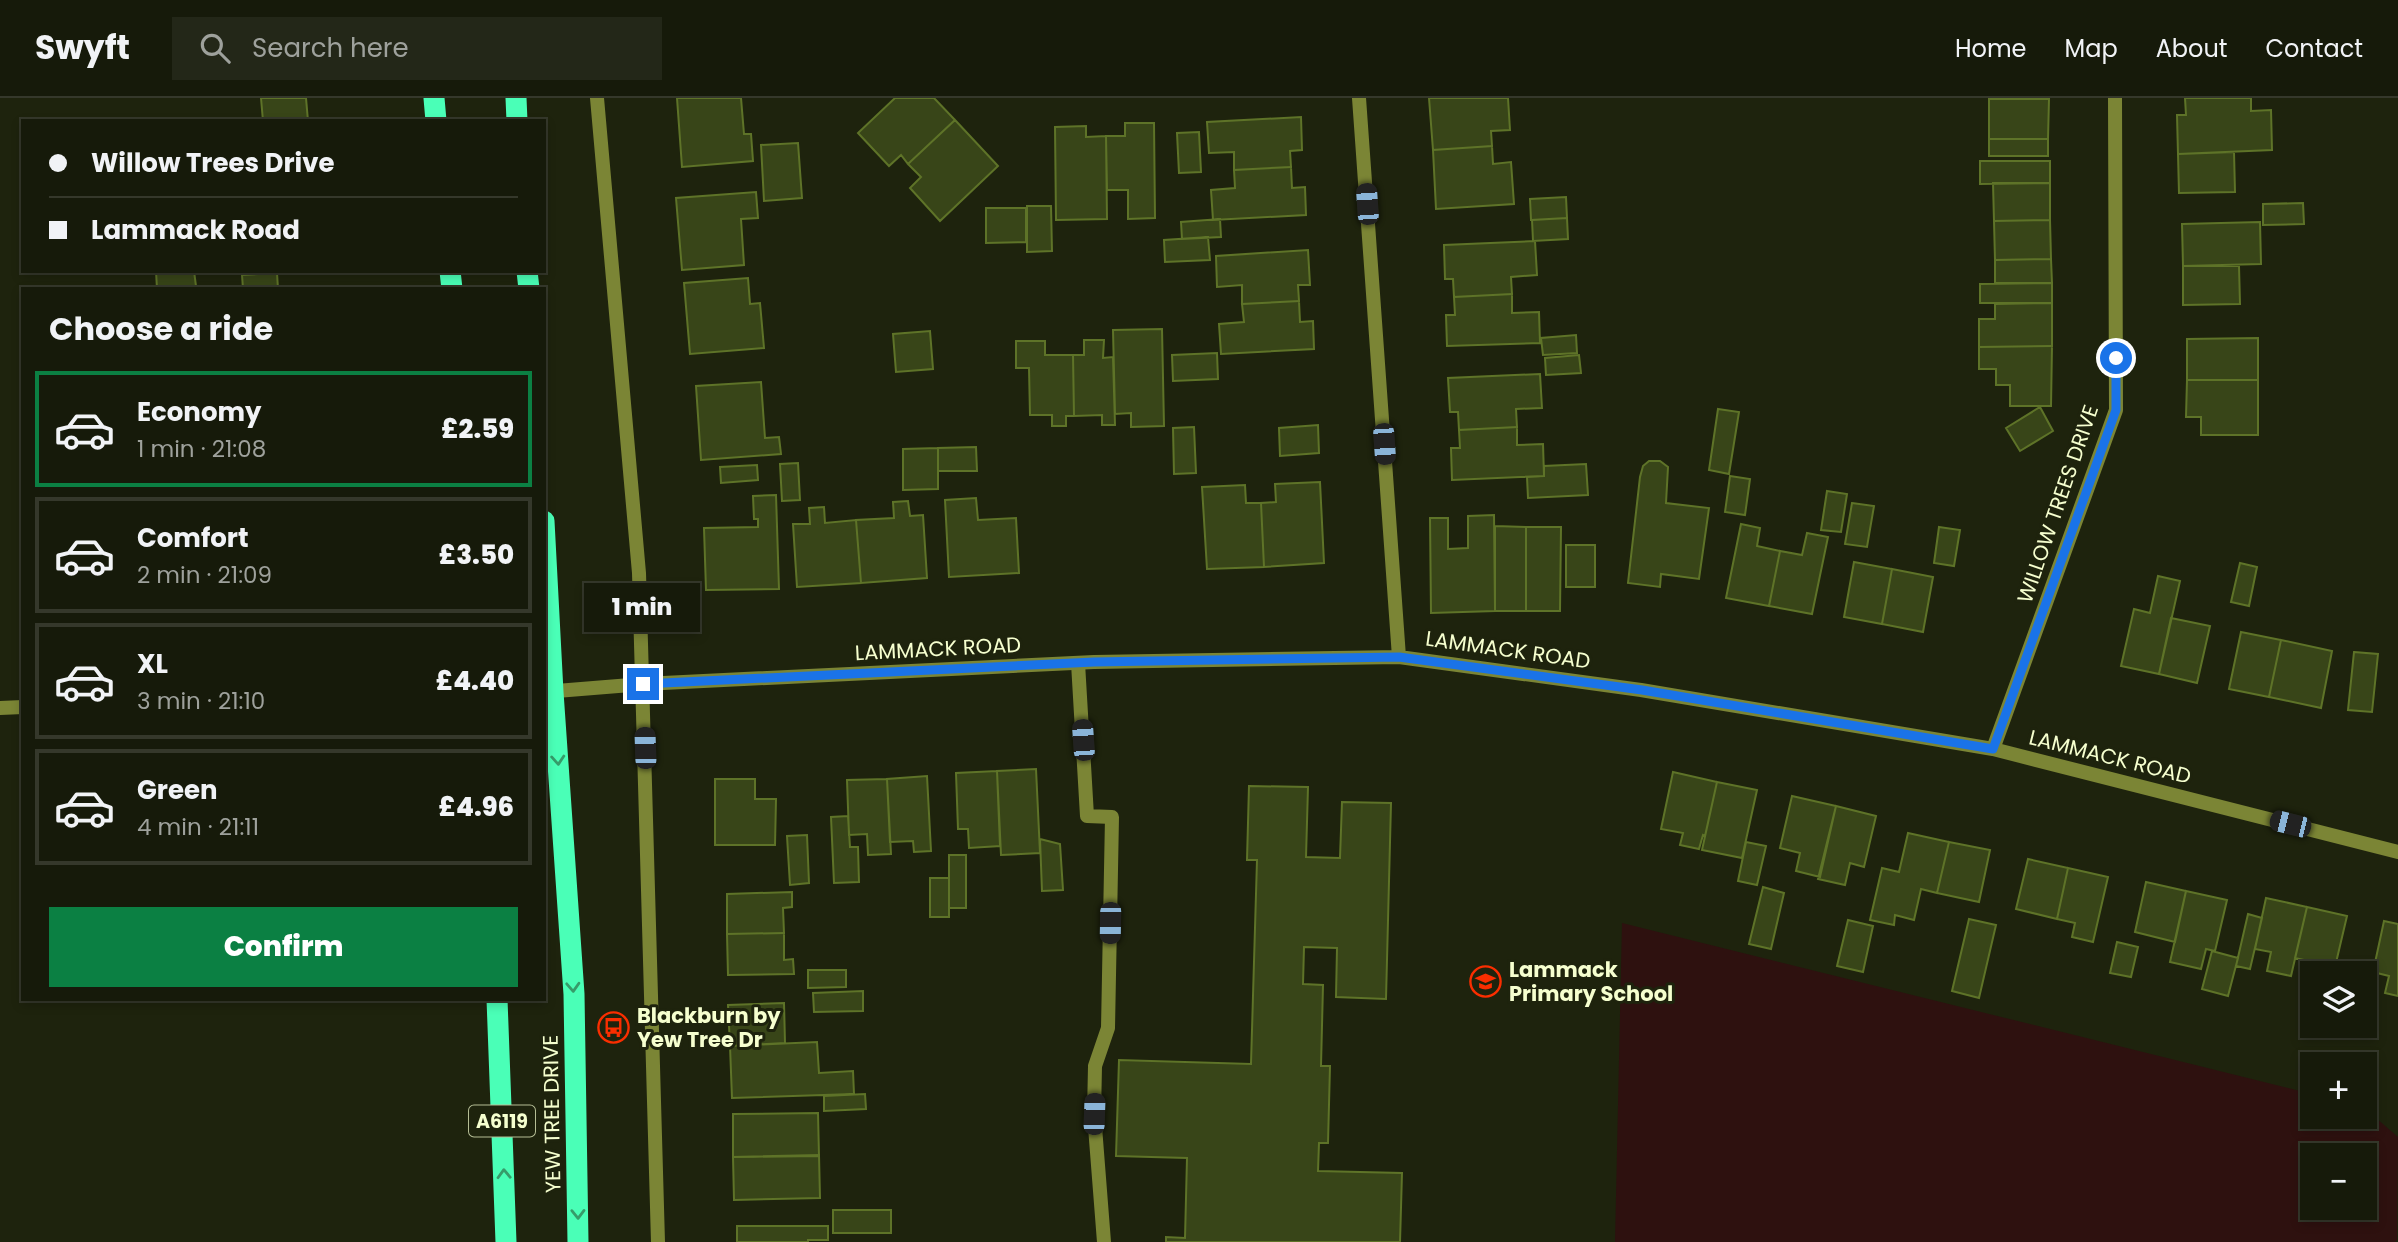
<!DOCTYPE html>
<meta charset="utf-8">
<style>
body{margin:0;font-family:Poppins,sans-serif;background:#232718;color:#f1f3f6;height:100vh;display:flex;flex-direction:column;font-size:26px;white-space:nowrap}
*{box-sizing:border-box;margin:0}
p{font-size:23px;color:#9ea19c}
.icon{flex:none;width:38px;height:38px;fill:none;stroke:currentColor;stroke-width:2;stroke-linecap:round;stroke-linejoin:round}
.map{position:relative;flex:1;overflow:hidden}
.sheet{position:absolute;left:21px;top:189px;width:525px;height:714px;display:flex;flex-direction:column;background:#161a0a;border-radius:0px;box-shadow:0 4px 10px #0003,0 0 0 2px #35382b}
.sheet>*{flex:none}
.top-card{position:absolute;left:21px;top:21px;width:525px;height:154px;border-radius:0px;box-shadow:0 4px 10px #0003,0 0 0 2px #35382b;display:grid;align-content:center;height:154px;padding:0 28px;background:#161a0a}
.buttons{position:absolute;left:2300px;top:863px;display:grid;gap:14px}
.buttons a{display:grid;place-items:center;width:77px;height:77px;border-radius:0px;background:#161a0a;box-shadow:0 4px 10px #0003,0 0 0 2px #35382b;font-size:35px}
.end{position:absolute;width:32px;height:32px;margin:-16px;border:9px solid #1a73e8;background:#fff;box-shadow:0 0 0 4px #fff}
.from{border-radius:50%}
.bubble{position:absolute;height:49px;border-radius:0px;background:#161a0a;box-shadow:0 4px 10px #0003,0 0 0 2px #35382b;font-size:23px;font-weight:800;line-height:49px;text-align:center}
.car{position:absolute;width:21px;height:42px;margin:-21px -10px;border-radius:9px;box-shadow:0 0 5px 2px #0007;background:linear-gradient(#222 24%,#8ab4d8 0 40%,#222 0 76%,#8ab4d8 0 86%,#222 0)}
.top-card b{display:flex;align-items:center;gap:24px;height:66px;font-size:26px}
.top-card b+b{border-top:2px solid #35382b}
.top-card i{width:18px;height:18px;background:#f1f3f6}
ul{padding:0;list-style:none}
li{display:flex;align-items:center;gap:21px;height:116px;margin:0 14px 10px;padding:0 14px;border:4px solid #35382b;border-radius:0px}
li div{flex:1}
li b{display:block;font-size:26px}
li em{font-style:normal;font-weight:800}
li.active{border-color:#0b8043}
li>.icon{width:63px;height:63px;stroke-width:1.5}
h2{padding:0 28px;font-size:32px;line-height:84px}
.button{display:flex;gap:14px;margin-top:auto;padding:14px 28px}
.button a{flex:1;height:80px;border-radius:0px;background:#0b8043;color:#fff;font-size:28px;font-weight:800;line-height:80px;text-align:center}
header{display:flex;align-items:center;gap:42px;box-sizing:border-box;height:98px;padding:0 35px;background:#161a0a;border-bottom:2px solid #35382b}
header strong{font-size:33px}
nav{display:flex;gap:38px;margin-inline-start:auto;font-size:24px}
.search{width:490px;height:63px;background:#232718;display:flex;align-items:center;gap:18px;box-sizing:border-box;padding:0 24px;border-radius:0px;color:#9ea19c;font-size:26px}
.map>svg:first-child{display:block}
</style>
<header>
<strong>Swyft</strong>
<div class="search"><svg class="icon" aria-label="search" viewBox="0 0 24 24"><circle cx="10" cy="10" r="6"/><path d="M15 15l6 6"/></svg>Search here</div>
<nav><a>Home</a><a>Map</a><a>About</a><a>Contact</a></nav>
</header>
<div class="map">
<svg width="2398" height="1144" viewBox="0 0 2398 1144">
<rect width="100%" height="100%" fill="#1e230d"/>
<path fill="#2e110f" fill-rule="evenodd" d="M1622,825L2312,996V1018H2364V1009L2371,1011L2369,1014L2398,1039L2397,1142L2395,1144H1615ZM2312,1057H2364V1110H2312Z"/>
<path fill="#384518" stroke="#5e7328" stroke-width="2" d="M261,0H306L308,23H263Z
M677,0H741L744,36H751L753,63L682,69Z
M895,0H934L955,22L908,66L901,57L889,68L858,35Z
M1429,0H1508L1510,32L1491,33L1492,48L1433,52Z
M2185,0H2251V13L2271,12L2272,52L2178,56L2177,17H2186Z
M1989,1H2049L2048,41H1989Z
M1301,19L1302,52L1290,53L1291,69L1234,72V54L1209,55L1207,24Z
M955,22L998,68L940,123L910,90L921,79L908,66Z
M1125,25H1154L1155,120L1128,121V92H1107L1106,38H1125Z
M1086,28V39L1106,38L1107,121L1056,122L1055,29Z
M1199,34L1201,74L1179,75L1177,35Z
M1989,41H2048V58H1989Z
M798,45L802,100L764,103L761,47Z
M1492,48L1493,66L1511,64L1514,106L1436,111L1433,52Z
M2234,54L2235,94L2179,95L2178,56Z
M1980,63H2050V85L1980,86Z
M1291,69L1292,90L1305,89L1306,117L1213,122L1211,92L1235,90L1234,72Z
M1993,85H2050V122L1994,123Z
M756,94L758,120L741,121L744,167L682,172L676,100Z
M1566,99L1567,120L1531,122L1530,101Z
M2303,105L2304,126L2263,127V106Z
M1027,108H1051L1052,153L1027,154Z
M986,110H1026V144L986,145Z
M1567,120L1568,141L1533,143L1532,122Z
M1220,121L1221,139L1182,141L1181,124Z
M2050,122L2051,161L1995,162L1994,123Z
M2260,124L2261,166L2183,168L2182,126Z
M1208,139L1210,162L1165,164L1164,142Z
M1535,143L1537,177L1511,179L1512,196L1454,199L1453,181H1445L1444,147Z
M1308,152L1310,187H1298L1299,203L1242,206V187L1217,189L1216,158Z
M2051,161L2052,185H1995V162Z
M2183,168H2239L2240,206L2183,207Z
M156,173H194L196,188L157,191Z
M277,175L278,191H243L242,177Z
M748,180L750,206L760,205L764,250L690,256L684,185Z
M2052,185V205H1980V186Z
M1512,196V215L1539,214L1540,245L1447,248L1446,217H1455L1454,199Z
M1299,203L1300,224L1313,223L1314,251L1221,256L1219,226L1244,224L1242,206Z
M2052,205V248L1979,249V221H1995V206Z
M1162,231L1164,328L1131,329V315L1115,316L1113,232Z
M930,233L933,271L896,274L893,236Z
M1576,237L1577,255L1543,257L1541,240Z
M2258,240V282H2187V241Z
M1084,242H1104L1103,260L1113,259L1115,327H1102V317L1074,318L1073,257H1084Z
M1016,243H1045V257H1073L1074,318H1066V328H1052V317H1030L1029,270H1016Z
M2052,248L2051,308H2010V287H1996V271H1979V249Z
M1217,255L1218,281L1173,283L1172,257Z
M1579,257L1581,275L1546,277L1545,260Z
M1540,276L1542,310L1516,311L1517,329L1459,332L1458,314H1450L1448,280Z
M2187,282H2258V337H2201V319H2186Z
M761,284L765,340L779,339L781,356L701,362L696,288Z
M2040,309L2053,333L2020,353L2006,330Z
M1718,311L1739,314L1729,376L1709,372Z
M1318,327L1319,355L1280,358L1279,330Z
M1194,329L1196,375L1174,376L1173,330Z
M1517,329V347L1543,346L1544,378L1452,382L1451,350H1460L1459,332Z
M976,349L977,373H938V350Z
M938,350V391L903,392V351Z
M1649,363H1660L1668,369L1666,405L1709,410L1699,481L1661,476L1660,489L1628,485L1640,379L1643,368Z
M798,365L800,402L782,403L780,366Z
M1586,366L1588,397L1528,400L1527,379L1544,378V368Z
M757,367L758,382L721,385L720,369Z
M1730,378L1750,381L1745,417L1725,414Z
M1320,384L1324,465L1264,469L1261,405L1276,404L1275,386Z
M1245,387L1246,405H1261L1264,469L1207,471L1202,389Z
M1827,393L1847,396L1841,434L1821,432Z
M776,397L779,491L706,492L704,430L758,429V421H754L753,398Z
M976,400L978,422L1016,420L1019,475L949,479L945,402Z
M908,403L910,418L923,417L927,480L861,485L856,422L894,420L893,404Z
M1852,405L1874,408L1867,449L1845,446Z
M824,409L825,425L856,422L861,485L797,489L793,426H810L809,410Z
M1494,417L1495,513L1431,515L1430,420H1448V451L1468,450V418Z
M1741,426L1760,430L1757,448L1780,453L1769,508L1726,500Z
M1495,428L1526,429V513H1495Z
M1526,429H1561L1560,513H1526Z
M1939,429L1960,432L1954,468L1934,465Z
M1807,435L1828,439L1812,516L1769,508L1780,453L1802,457Z
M1566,447H1595V489H1566Z
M1854,464L1892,471L1882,526L1844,519Z
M2240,465L2257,469L2249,508L2231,504Z
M1892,471L1933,479L1923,534L1882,526Z
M2158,478L2180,483L2159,576L2121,568L2134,511L2150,515Z
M2171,520L2210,528L2197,585L2159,576Z
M2241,534L2281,542L2269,599L2229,591Z
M2281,542L2332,553L2321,610L2269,599Z
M2354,554L2378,556L2372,614L2348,612Z
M1036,671L1040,755L1001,757L997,673Z
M997,673L1000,748L969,750L968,731H958L956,675Z
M1673,674L1717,684L1705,738L1703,737L1699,751L1680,747L1683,735L1661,731Z
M927,678L931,753L914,754L913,743L890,744L887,681Z
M715,681H755V701H776L775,747H715Z
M887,681L891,756L868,757L867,736L849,737L847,682Z
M1717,684L1757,692L1742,760L1702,752Z
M1249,688L1308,689L1306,759L1340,760L1342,704L1391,705L1386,901L1336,899L1337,850L1304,849L1303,886L1323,887L1321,968H1330L1328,1045H1319L1318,1073L1402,1075L1400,1144H1166V1139L1185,1140L1187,1060L1116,1058L1119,962L1251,966L1257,762H1247Z
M1792,698L1836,708L1820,779L1796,773L1800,755L1780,750Z
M1836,708L1876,718L1864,769L1850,765L1845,787L1818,781Z
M848,718L850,749H858L859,784L834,785L831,719Z
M1908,735L1949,744L1937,795L1921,791L1914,822L1895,817L1894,827L1870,822L1882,770L1899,774Z
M807,737L809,785L790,787L787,738Z
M1040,741L1060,746L1063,792L1042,793Z
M1746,744L1766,748L1757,787L1738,783Z
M1949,744L1990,752L1979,804L1937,795Z
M949,757H966V810H949Z
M2028,761L2068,770L2057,821L2016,811Z
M2068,770L2108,779L2093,844L2072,839L2075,825L2057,821Z
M930,780H949V819H930Z
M2146,784L2186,793L2175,844L2135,834Z
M1763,789L1784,795L1771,851L1749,846Z
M2186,793L2227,802L2215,853L2206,851L2201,871L2170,864Z
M792,794V809L783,810L784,835L727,836V796Z
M2266,800L2307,809L2291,878L2267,873L2271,854L2255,851Z
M2307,809L2347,818L2335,869L2295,860Z
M2248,816L2262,820L2250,871L2236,868Z
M1969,821L1996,827L1979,900L1952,893Z
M1848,822L1873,828L1863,874L1837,868Z
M2384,823L2398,826V898L2385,895L2389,878L2373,874Z
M784,835V862L793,861L794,876L728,877L727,836Z
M2117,844L2138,849L2131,879L2110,875Z
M2212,853L2238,860L2228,898L2202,891Z
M808,872H846V889L808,890Z
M2364,888L2371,889L2364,918Z
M863,893V913L814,914L813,895Z
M784,905L785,945L730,948L728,907Z
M2343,928H2362L2359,939L2341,935Z
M817,944L819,975L853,973L854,996L732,1000L730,948Z
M865,996L866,1011L824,1013V998Z
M818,1015L819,1058L733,1059V1016Z
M819,1057L820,1100L734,1102L733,1059Z
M833,1112H891V1135H833Z
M737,1128H828V1142H808V1144H737Z"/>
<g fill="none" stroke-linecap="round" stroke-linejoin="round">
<path stroke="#7b8535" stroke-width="14" d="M1078,565L1087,718L1112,719L1108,930L1095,968L1094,1016L1104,1144"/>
<path stroke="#7b8535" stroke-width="14" d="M597,0L639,475L658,1144
M1359,0L1399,559
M544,594L643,586L1094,564L1399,559L1641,592L1993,651L2398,754
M0,610L23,609
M1993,651L2116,312L2115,0"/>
<path stroke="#4affb7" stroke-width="21" d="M434,0L436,23
M516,0L517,23
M450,173L452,191
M527,173L529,191
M544,423L553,594L574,896L578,1144
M497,901L506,1144"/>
</g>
<defs><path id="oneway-chevron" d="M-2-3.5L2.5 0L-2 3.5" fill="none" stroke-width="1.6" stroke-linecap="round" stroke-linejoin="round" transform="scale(1.75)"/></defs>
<g stroke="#369c6a">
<use href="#oneway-chevron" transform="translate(558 662) rotate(86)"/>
<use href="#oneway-chevron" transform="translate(573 889) rotate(87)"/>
<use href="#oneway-chevron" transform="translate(504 1076) rotate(-92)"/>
<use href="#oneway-chevron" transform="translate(578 1116) rotate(89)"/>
</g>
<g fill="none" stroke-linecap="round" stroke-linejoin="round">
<path stroke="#1a73e8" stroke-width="9" d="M643,586L1094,564L1399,559L1642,592L1993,651L2116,312V260"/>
</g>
<defs>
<symbol id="school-ring" viewBox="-11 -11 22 22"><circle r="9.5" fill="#1e230d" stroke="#fa2e00" stroke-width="1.5"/><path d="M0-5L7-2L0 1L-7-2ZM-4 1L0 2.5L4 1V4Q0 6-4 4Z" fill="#fa2e00"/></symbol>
<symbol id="bus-ring" viewBox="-11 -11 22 22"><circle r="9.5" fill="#1e230d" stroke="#fa2e00" stroke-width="1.5"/><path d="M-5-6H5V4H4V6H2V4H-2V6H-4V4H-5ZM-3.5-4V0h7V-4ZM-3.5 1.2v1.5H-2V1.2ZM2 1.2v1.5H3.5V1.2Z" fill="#fa2e00"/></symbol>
</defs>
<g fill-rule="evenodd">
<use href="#school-ring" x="1468" y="866" width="35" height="35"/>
<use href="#bus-ring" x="596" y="912" width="35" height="35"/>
</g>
<g text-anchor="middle" stroke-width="6" stroke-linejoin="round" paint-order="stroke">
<rect fill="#1e230d" stroke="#b5bd95" stroke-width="2" x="469" y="1007.5" width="66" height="31" rx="5"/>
<g font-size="19" font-weight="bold" fill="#f6ffcf">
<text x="502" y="1030">A6119</text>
</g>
<g font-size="21" fill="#f6ffcf" stroke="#1e230d">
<text transform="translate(2058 406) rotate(-71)" y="7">WILLOW TREES DRIVE</text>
<text transform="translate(938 551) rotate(-3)" y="7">LAMMACK ROAD</text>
<text transform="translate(1508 552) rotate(8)" y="7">LAMMACK ROAD</text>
<text transform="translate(2110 659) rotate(14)" y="7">LAMMACK ROAD</text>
<text transform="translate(552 1016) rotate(-91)" y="7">YEW TREE DRIVE</text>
</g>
<g font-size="21" font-weight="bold" fill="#f6ffcf" stroke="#1e230d" text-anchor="start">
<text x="1509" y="879">Lammack<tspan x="1509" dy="24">Primary School</tspan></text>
<text x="637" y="925">Blackburn by<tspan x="637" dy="24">Yew Tree Dr</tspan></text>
</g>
</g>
</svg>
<div class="buttons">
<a><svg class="icon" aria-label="layers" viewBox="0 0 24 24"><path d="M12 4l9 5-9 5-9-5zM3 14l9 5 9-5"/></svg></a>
<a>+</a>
<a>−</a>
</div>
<i class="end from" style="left:2116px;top:260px"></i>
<i class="end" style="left:643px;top:586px"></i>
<div class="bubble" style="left:584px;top:485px;width:116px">1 min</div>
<i class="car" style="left:1367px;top:106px;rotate:356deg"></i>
<i class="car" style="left:1384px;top:346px;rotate:176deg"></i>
<i class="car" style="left:1083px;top:642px;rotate:356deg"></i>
<i class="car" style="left:645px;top:650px;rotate:358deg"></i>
<i class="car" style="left:2290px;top:726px;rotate:284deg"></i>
<i class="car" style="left:1110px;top:825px;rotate:181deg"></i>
<i class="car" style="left:1094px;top:1016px;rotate:2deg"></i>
<div class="top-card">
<b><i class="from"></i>Willow Trees Drive</b>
<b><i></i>Lammack Road</b>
</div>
<section class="sheet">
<h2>Choose a ride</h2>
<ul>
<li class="active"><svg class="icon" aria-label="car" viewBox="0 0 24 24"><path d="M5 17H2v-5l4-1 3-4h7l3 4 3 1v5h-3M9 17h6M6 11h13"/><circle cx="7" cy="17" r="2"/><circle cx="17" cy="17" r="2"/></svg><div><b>Economy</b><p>1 min · 21:08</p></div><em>£2.59</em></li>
<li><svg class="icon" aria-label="car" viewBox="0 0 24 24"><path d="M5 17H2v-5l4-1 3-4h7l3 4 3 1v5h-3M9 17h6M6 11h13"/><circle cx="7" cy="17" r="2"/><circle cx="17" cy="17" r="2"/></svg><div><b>Comfort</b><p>2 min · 21:09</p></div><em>£3.50</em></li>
<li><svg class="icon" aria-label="car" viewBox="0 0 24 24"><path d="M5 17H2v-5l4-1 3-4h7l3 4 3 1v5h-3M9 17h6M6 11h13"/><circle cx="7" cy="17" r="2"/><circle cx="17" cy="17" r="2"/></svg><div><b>XL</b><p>3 min · 21:10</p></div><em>£4.40</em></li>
<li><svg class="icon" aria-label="car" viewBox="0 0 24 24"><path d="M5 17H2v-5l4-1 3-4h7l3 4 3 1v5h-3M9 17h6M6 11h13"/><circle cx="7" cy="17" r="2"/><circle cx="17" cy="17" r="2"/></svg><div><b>Green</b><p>4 min · 21:11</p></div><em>£4.96</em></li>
</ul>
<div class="button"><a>Confirm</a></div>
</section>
</div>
